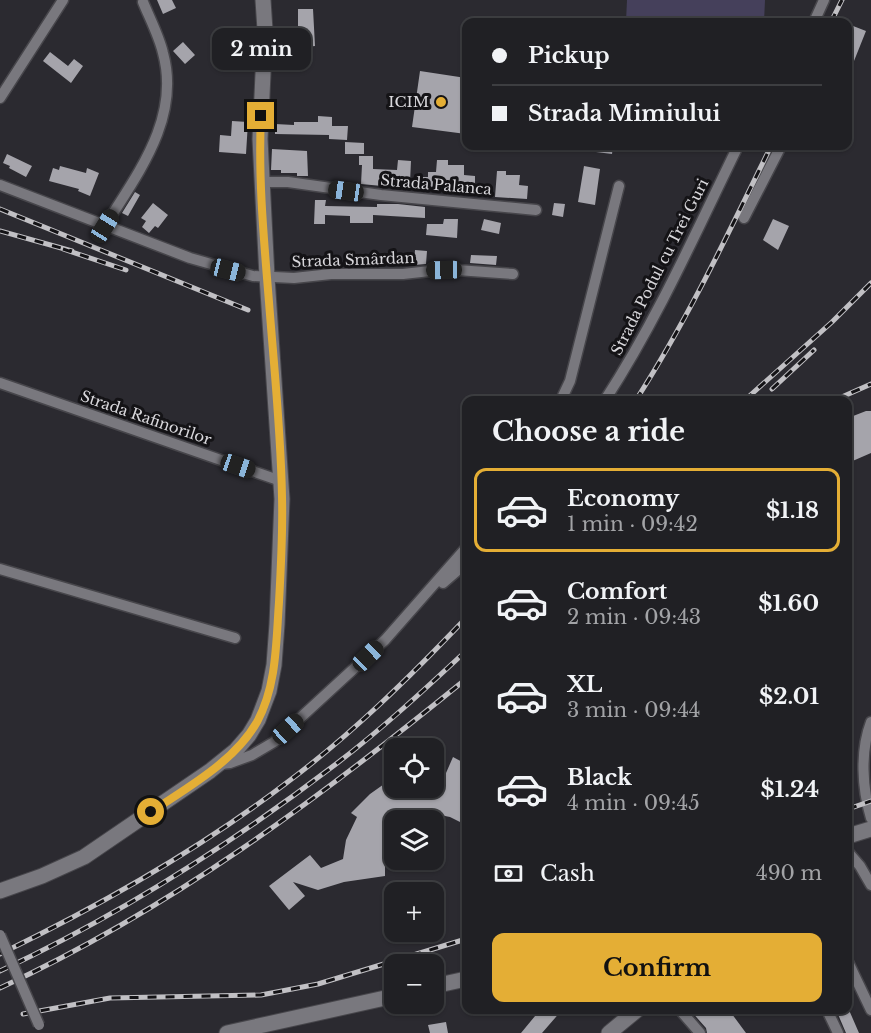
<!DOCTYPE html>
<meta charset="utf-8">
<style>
body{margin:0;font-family:"Libre Baskerville",serif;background:#28282c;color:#f1f3f6;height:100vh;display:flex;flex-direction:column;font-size:22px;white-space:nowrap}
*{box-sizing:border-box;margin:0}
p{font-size:20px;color:#a2a3a6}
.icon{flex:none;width:33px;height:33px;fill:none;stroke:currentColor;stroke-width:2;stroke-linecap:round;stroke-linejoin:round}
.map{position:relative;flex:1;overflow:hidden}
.sheet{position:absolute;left:462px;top:396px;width:390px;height:618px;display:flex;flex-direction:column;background:#202024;border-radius:12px;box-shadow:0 2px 4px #0004,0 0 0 2px #3d3e41}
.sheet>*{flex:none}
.banner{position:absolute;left:462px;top:18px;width:390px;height:132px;border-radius:12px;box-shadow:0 2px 4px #0004,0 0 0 2px #3d3e41;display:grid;align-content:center;height:132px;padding:0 30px;background:#202024}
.tools{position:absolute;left:384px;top:738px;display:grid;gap:12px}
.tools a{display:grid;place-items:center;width:60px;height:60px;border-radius:12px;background:#202024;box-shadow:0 2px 4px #0004,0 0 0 2px #3d3e41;font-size:30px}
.end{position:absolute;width:27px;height:27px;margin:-14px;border:8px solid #e4ae35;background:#111;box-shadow:0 0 0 3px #111}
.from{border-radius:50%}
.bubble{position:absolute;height:42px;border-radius:12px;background:#202024;box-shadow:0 2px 4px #0004,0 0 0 2px #3d3e41;font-size:20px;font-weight:700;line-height:42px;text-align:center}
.car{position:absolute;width:18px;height:36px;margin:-18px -9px;border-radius:8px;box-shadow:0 0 4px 2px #0007;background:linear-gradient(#222 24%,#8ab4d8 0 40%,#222 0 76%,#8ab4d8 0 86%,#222 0)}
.banner b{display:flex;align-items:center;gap:21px;height:57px;font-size:22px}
.banner b+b{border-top:2px solid #3d3e41}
.banner i{width:15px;height:15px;background:#f1f3f6}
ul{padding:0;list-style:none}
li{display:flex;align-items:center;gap:18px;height:84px;margin:0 12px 9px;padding:0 18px;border:3px solid transparent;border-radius:12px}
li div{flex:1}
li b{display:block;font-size:22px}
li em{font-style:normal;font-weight:700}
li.active{border-color:#e4ae35}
li>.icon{width:54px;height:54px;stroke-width:1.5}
h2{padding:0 30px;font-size:27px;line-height:72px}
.pay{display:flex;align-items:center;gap:15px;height:66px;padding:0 30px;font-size:22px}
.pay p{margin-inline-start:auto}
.cta{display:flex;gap:12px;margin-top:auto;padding:12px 30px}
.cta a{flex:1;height:69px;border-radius:12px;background:#e4ae35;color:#111;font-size:24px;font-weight:700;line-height:69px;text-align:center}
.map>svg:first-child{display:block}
</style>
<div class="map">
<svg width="871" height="1033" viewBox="0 0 871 1033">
<rect width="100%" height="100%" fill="#2b2a30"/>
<path fill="#45405b" d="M627,0H765L764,22H626Z"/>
<path fill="#a5a4ab" d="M157,0H172L176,8L163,14Z
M298,9H313L315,46L305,47L304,30H298Z
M848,24L866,31L848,76Z
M250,37L251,47L235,48L234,38Z
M183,42L195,55L185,64L173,51Z
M50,52L68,66L74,59L83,66L71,83L43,61Z
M291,55V67H279V56Z
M420,71L466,78V134L412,127Z
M318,116L332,117V126H348L347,140L329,139V135L275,134V124L294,125V122H318Z
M232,121L248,122L246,154L219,152L220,135L231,136Z
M345,142L364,143V154H345Z
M589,146H613L612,154L588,151Z
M272,149L307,151L308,176H297V173H281V170H271Z
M7,154L32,166L26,177L9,168L10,166L3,163Z
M359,156H373V169L397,170L398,160L411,161L410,182L383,180L382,186L361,184L362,165H359Z
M437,160H448V165H464V175L475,176V187L450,186V189L434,188V191H422L423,177H428V172H436Z
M60,166L86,173L87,168L99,173L90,196L78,191L79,189L49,181L53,168L59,170Z
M584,166L600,169L595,205L578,202Z
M497,171H506V175H520L519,185L528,186L527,199L495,197Z
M135,192L140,195L128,216L122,213Z
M315,200H326L325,206L377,207V204H398L425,207V218L373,215V223H350V216L325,215V224H314Z
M153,203L168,215L158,228L155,226L149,233L142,227L146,221L141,218Z
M554,203L565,204L563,217L552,215Z
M444,219H458L457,238L426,235L427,224H443Z
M484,219L501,223L499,234L481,230Z
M773,219L789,226L778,250L763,240Z
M415,250L427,251L426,264L414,265Z
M471,255L497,256L496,265L470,263Z
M866,411H871V453L848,463V418Z
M453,757L466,764V769L462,780L466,782V825L450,817L440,815L424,816L410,820H394V832L391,836L394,839L385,857V876L344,882L318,890L293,882L305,896L289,910L269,886L310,855L321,868L343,859L346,840L357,817L351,813L370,794L394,777V788H434V770L446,773Z
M540,1010H562L542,1033H521Z
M690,1010H729L746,1033H707L706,1028Z
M841,1010H849L859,1033H846L837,1012Z
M446,1022L448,1033H430L428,1025Z"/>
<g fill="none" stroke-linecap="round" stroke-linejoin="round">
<defs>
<path id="street" d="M814,22L824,0
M0,98L63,0
M262,182H288L381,195L536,210
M0,185L190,258L253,276L294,278L331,274H403L430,271L457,270L513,274
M744,218L781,146
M105,226C137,174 181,119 163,53C159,36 150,19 143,2
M0,383L281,481
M561,400L570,381L619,186
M605,400C657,320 696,232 738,146
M0,569L235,638
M443,583L466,563
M871,722C860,751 862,788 871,818
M220,764L230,763L252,755L274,742L385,640L466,548
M848,852L860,866L871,885
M848,962L871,1010
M680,1010L700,1033
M827,1010L838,1033"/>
<path id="secondary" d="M848,836L871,829
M0,891L42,876L84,857L210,771L236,750L249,735L258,720L269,691L274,665L277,624L282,499L267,277L260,139L265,30L263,0
M434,986L466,979
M227,1033L394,996
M609,1033L637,1010"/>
</defs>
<use href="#street" stroke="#47464b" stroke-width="13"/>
<use href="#secondary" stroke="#47464b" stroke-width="17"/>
<use href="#street" stroke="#79787e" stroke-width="10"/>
<use href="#secondary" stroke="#79787e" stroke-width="15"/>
<defs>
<path id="rail" d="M831,22L842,0
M0,209L248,310
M0,231L72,251
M63,249L126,270
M772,389L814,350
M636,400C688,319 729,232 771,146
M745,400L832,322L871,283
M835,400L871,384
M848,809L871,801
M0,954C99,906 197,851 285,784C351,735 410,677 466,618
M0,971C120,915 231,844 336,764C382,729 424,690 466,651
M0,988C171,909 321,797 466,679
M23,1014L110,998L261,995L318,984L466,939"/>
</defs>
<use href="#rail" stroke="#c1c0c4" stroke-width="5"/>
<use href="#rail" stroke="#141316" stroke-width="3" stroke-dasharray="9" stroke-linecap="butt"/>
<defs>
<path id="street-bridge" d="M0,935L39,1025"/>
</defs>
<use href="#street-bridge" stroke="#47464b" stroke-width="13" stroke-linecap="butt"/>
<use href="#street-bridge" stroke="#79787e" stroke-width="10"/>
</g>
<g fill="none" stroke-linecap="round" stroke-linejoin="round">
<path stroke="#e4ae35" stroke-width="8" d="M151,812C188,787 234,762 257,722C277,685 276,642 279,602C281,567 283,532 282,497C281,432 274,367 269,302C264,241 258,178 261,116"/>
</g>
<circle fill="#e4ae35" stroke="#141316" stroke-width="2" cx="441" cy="102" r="6"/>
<g text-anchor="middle" stroke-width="6" stroke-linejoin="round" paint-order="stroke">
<g font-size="15" fill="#d8d7db" stroke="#141316" text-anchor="end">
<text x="429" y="107">ICIM</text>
</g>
<g font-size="15" fill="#d8d7db" stroke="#141316">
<text transform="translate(436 185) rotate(5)" y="5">Strada Palanca</text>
<text transform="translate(353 260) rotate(-2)" y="5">Strada Smârdan</text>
<text transform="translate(660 267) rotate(-63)" y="5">Strada Podul cu Trei Guri</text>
<text transform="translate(146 418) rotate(19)" y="5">Strada Rafinorilor</text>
</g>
</g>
</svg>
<div class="tools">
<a><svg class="icon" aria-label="locate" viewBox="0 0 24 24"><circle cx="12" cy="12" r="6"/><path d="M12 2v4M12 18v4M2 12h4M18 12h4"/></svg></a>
<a><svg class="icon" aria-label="layers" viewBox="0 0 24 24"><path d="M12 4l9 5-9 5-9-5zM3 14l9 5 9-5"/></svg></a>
<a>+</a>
<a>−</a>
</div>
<i class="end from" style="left:151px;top:812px"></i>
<i class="end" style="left:261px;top:116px"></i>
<div class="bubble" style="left:212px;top:28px;width:99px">2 min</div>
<i class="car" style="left:346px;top:191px;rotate:278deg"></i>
<i class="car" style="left:105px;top:226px;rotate:32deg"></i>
<i class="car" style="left:228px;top:270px;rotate:104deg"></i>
<i class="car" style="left:444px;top:270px;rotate:269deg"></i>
<i class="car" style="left:238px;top:466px;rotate:109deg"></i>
<i class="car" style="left:368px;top:656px;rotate:46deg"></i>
<i class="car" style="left:288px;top:729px;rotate:48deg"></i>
<div class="banner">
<b><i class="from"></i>Pickup</b>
<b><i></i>Strada Mimiului</b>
</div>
<section class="sheet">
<h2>Choose a ride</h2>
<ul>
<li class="active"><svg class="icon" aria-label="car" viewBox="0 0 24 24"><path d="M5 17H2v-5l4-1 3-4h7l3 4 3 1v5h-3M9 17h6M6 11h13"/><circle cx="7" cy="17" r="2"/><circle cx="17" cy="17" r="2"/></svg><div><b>Economy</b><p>1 min · 09:42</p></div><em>$1.18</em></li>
<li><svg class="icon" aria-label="car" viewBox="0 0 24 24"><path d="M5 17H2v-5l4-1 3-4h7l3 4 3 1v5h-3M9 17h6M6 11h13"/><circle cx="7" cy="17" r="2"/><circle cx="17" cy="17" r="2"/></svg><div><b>Comfort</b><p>2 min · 09:43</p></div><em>$1.60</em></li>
<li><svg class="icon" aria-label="car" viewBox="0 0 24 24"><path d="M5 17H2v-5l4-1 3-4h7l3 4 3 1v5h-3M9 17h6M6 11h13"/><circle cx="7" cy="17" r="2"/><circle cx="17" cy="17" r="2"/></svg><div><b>XL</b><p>3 min · 09:44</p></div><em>$2.01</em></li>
<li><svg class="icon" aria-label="car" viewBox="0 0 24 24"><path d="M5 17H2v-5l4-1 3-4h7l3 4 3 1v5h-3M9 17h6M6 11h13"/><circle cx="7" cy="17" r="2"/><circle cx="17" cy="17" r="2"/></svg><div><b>Black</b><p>4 min · 09:45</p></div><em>$1.24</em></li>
</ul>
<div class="pay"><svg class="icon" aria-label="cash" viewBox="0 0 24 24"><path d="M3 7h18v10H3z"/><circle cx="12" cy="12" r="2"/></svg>Cash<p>490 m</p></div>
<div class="cta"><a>Confirm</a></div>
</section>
</div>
